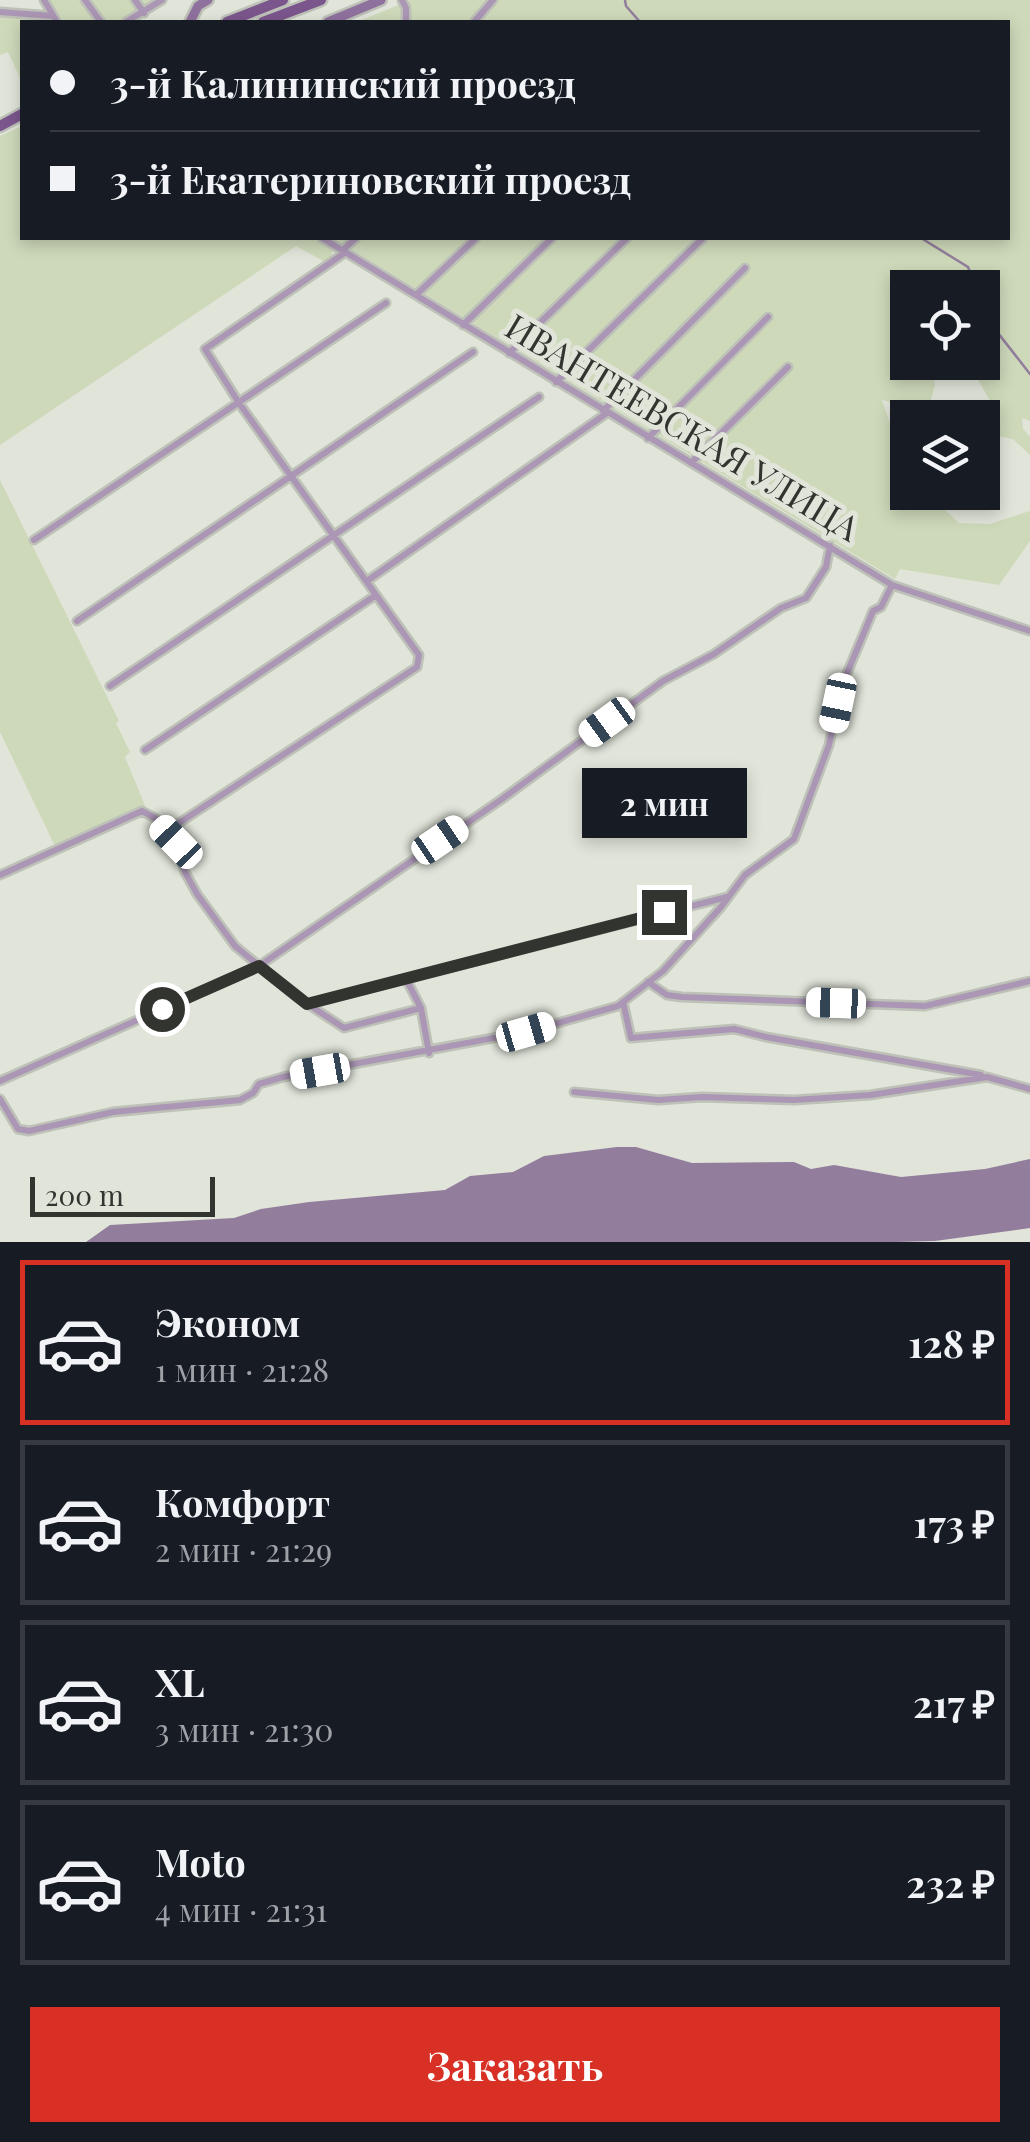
<!DOCTYPE html>
<html lang="ru">
<meta charset="utf-8">
<style>
body{margin:0;font-family:"Playfair Display",serif;background:#20242c;color:#f1f3f6;height:100vh;display:flex;flex-direction:column;font-size:38px;white-space:nowrap}
*{box-sizing:border-box;margin:0}
p{font-size:32px;color:#9ea1a6}
.icon{flex:none;width:55px;height:55px;fill:none;stroke:currentColor;stroke-width:2;stroke-linecap:round;stroke-linejoin:round}
.map{position:relative;height:1242px;overflow:hidden}
.panel{display:flex;flex-direction:column;background:#171b24;flex:1}
.panel>*{flex:none}
.hud{position:absolute;left:20px;top:20px;width:990px;height:220px;border-radius:0px;box-shadow:0 5px 15px #0003;display:grid;align-content:center;height:220px;padding:0 30px;background:#171b24}
.buttons{position:absolute;left:890px;top:270px;display:grid;gap:20px}
.buttons a{display:grid;place-items:center;width:110px;height:110px;border-radius:0px;background:#171b24;box-shadow:0 5px 15px #0003;font-size:50px}
.scale{position:absolute;left:30px;bottom:25px;width:185px;box-sizing:border-box;padding-left:10px;border:5px solid #323430;border-top:0;font-size:28px;line-height:35px;white-space:nowrap;color:#323430;-webkit-text-stroke:8px #e0e4d9;paint-order:stroke}
.end{position:absolute;width:45px;height:45px;margin:-22px;border:12px solid #323430;background:#fff;box-shadow:0 0 0 5px #fff}
.from{border-radius:50%}
.bubble{position:absolute;height:70px;border-radius:0px;background:#171b24;box-shadow:0 5px 15px #0003;font-size:32px;font-weight:700;line-height:70px;text-align:center}
.car{position:absolute;width:30px;height:60px;margin:-30px -15px;border-radius:12px;box-shadow:0 0 8px 2px #0007;background:linear-gradient(#fff 24%,#345 0 40%,#fff 0 76%,#345 0 86%,#fff 0)}
.hud b{display:flex;align-items:center;gap:35px;height:95px;font-size:38px}
.hud b+b{border-top:2px solid #363941}
.hud i{width:25px;height:25px;background:#f1f3f6}
ul{padding:18px 0 0;list-style:none}
li{display:flex;align-items:center;gap:30px;height:165px;margin:0 20px 15px;padding:0 10px;border:5px solid #363941;border-radius:0px}
li div{flex:1}
li b{display:block;font-size:38px}
li em{font-style:normal;font-weight:700}
li.selected{border-color:#d93025}
li>.icon{width:90px;height:90px;stroke-width:1.5}
.button{display:flex;gap:20px;margin-top:auto;padding:20px 30px}
.button a{flex:1;height:115px;border-radius:0px;background:#d93025;color:#fff;font-size:40px;font-weight:700;line-height:115px;text-align:center}
.map>svg:first-child{display:block}
</style>
<div class="map">
<svg width="1030" height="1242" viewBox="0 0 1030 1242">
<rect width="100%" height="100%" fill="#e0e4d9"/>
<path fill="#ced9ba" d="M47,0H157L119,22H65Z
M411,0H1030V421L1022,418L1023,429L1030,437V455L1013,439L992,435L983,428L980,417L992,404L968,363L982,362V288H908V362L930,363L935,385L931,400L909,407L882,400L896,441L907,461L908,492L927,493L959,523L990,524L1030,511V541L999,585L900,569L895,579L333,238H1008V22H357Z
M0,15L41,18L51,22H22V82L8,52L0,55Z
M22,126V238H314L333,251L327,263L296,246L0,445V136Z
M0,480L119,721L116,723L130,752L125,757L146,808L55,846L0,732Z"/>
<path fill="#927e9c" d="M617,1147H636L692,1163L794,1162L811,1169L834,1165L901,1177L985,1169L1030,1159V1228L935,1241L897,1242H86L110,1225L234,1218L261,1209L309,1202L445,1190L470,1176L513,1172L544,1156Z"/>
<g fill="none" stroke-linecap="round" stroke-linejoin="round">
<path stroke="#927e9c" stroke-width="2.5" d="M625,0L626,6L640,22
M921,238L968,267L976,288
M982,307L987,319L1030,374"/>
<defs>
<path id="street" d="M44,0L57,22
M85,0L101,22
M135,0L144,13
M402,0L406,8V22
M0,12L53,16
M126,22L162,0
M474,22L493,0
M322,238L892,585L1030,631
M343,250L356,238
M346,252L205,349L239,403L291,476L473,352
M416,295L476,238
M463,325L552,238
M509,353L627,238
M556,382L703,238
M603,411L745,268
M648,438L768,317
M691,463L788,367
M34,540L386,303
M367,581L607,413
M77,621L291,476L419,655L417,667L179,823
M110,686L539,397
M145,750L376,595
M0,875L142,811L155,818L176,842L185,872L197,894L235,946L297,997L344,1028L421,1008
M406,979L421,1008L429,1053
M648,982L667,995L682,997L925,1006L1030,981
M623,1002L631,1038L734,1029L766,1037L981,1075
M308,1004L727,897
M0,1081L259,966L502,799L663,681L714,654L781,608L806,598L826,567L830,546
M574,1092L658,1100L702,1097L794,1100L870,1095L987,1077L1030,1089
M0,1099L18,1129L29,1131L113,1112L240,1100L253,1093L259,1084L283,1077L526,1032L618,1006L663,971L721,907L745,875L794,839L829,745L840,690L873,611L881,607L892,585"/>
<path id="secondary" d="M190,22L198,6L208,0
M328,22L381,0"/>
<path id="primary" d="M227,22L283,0
M263,22L321,0
M0,126L22,114"/>
</defs>
<use href="#street" stroke="#bdc1b7" stroke-width="11"/>
<use href="#secondary" stroke="#bdc1b7" stroke-width="14"/>
<use href="#primary" stroke="#bdc1b7" stroke-width="15"/>
<use href="#street" stroke="#ab96b5" stroke-width="6"/>
<use href="#secondary" stroke="#8f719e" stroke-width="9"/>
<use href="#primary" stroke="#7b568d" stroke-width="10"/>
</g>
<g fill="none" stroke-linecap="round" stroke-linejoin="round">
<path stroke="#323430" stroke-width="12" d="M162,1009L259,966L307,1004L664,912"/>
</g>
<g text-anchor="middle" stroke-width="10" stroke-linejoin="round" paint-order="stroke">
<g font-size="35" fill="#323430" stroke="#e0e4d9">
<text transform="translate(682 428) rotate(31)" y="12">ИВАНТЕЕВСКАЯ УЛИЦА</text>
</g>
</g>
</svg>
<div class="buttons">
<a><svg class="icon" aria-label="locate" viewBox="0 0 24 24"><circle cx="12" cy="12" r="6"/><path d="M12 2v4M12 18v4M2 12h4M18 12h4"/></svg></a>
<a><svg class="icon" aria-label="layers" viewBox="0 0 24 24"><path d="M12 4l9 5-9 5-9-5zM3 14l9 5 9-5"/></svg></a>
</div>
<div class="scale">200 m</div>
<i class="end from" style="left:162px;top:1009px"></i>
<i class="end" style="left:664px;top:912px"></i>
<div class="bubble" style="left:582px;top:768px;width:165px">2 мин</div>
<i class="car" style="left:838px;top:703px;rotate:192deg"></i>
<i class="car" style="left:607px;top:722px;rotate:234deg"></i>
<i class="car" style="left:440px;top:840px;rotate:56deg"></i>
<i class="car" style="left:176px;top:842px;rotate:316deg"></i>
<i class="car" style="left:836px;top:1003px;rotate:272deg"></i>
<i class="car" style="left:526px;top:1032px;rotate:74deg"></i>
<i class="car" style="left:320px;top:1071px;rotate:260deg"></i>
<div class="hud">
<b><i class="from"></i>3-й Калининский проезд</b>
<b><i></i>3-й Екатериновский проезд</b>
</div>
</div>
<section class="panel">
<ul>
<li class="selected"><svg class="icon" aria-label="car" viewBox="0 0 24 24"><path d="M5 17H2v-5l4-1 3-4h7l3 4 3 1v5h-3M9 17h6M6 11h13"/><circle cx="7" cy="17" r="2"/><circle cx="17" cy="17" r="2"/></svg><div><b>Эконом</b><p>1 мин · 21:28</p></div><em>128 ₽</em></li>
<li><svg class="icon" aria-label="car" viewBox="0 0 24 24"><path d="M5 17H2v-5l4-1 3-4h7l3 4 3 1v5h-3M9 17h6M6 11h13"/><circle cx="7" cy="17" r="2"/><circle cx="17" cy="17" r="2"/></svg><div><b>Комфорт</b><p>2 мин · 21:29</p></div><em>173 ₽</em></li>
<li><svg class="icon" aria-label="car" viewBox="0 0 24 24"><path d="M5 17H2v-5l4-1 3-4h7l3 4 3 1v5h-3M9 17h6M6 11h13"/><circle cx="7" cy="17" r="2"/><circle cx="17" cy="17" r="2"/></svg><div><b>XL</b><p>3 мин · 21:30</p></div><em>217 ₽</em></li>
<li><svg class="icon" aria-label="car" viewBox="0 0 24 24"><path d="M5 17H2v-5l4-1 3-4h7l3 4 3 1v5h-3M9 17h6M6 11h13"/><circle cx="7" cy="17" r="2"/><circle cx="17" cy="17" r="2"/></svg><div><b>Moto</b><p>4 мин · 21:31</p></div><em>232 ₽</em></li>
</ul>
<div class="button"><a>Заказать</a></div>
</section>
